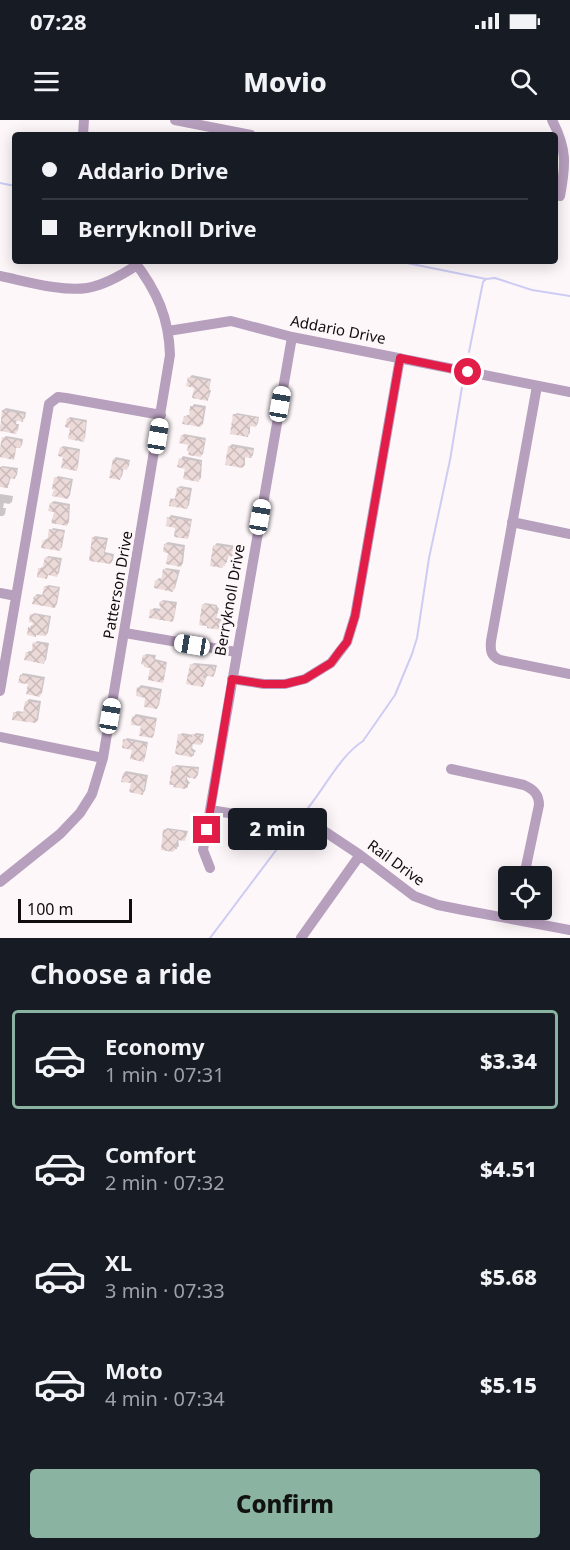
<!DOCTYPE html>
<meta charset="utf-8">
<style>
body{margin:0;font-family:"Noto Sans",sans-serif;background:#242831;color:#f1f3f6;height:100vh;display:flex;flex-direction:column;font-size:22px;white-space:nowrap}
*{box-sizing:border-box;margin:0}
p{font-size:20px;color:#9ea1a6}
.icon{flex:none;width:33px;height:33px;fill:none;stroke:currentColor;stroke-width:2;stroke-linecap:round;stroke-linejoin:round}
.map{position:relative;height:818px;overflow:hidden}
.sheet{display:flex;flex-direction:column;background:#171b24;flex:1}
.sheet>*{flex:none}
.top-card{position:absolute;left:12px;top:12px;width:546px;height:132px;border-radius:6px;box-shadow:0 3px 15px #0003;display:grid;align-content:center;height:132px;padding:0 30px;background:#171b24}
.tools{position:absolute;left:498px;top:746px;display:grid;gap:12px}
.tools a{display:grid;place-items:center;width:54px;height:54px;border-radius:6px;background:#171b24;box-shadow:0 3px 15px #0003;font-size:30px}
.scale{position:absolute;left:18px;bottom:15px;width:114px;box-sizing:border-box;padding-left:6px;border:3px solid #110c0e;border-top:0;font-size:16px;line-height:21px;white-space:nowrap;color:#110c0e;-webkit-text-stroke:4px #fef7fa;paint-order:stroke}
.end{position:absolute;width:27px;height:27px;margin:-14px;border:8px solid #e11d48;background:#fff;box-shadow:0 0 0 3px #fff}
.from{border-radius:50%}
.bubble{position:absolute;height:42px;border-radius:6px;background:#171b24;box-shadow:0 3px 15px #0003;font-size:20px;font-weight:800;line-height:42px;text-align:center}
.car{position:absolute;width:18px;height:36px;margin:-18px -9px;border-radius:8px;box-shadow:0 0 4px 2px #0007;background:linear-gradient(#fff 24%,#345 0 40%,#fff 0 76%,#345 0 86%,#fff 0)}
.top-card b{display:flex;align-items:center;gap:21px;height:57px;font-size:22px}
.top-card b+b{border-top:2px solid #363941}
.top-card i{width:15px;height:15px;background:#f1f3f6}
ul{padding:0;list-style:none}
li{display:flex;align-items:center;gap:18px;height:99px;margin:0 12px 9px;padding:0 18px;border:3px solid transparent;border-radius:6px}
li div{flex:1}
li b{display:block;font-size:22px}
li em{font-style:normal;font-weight:800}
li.active{border-color:#8ab4a1}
li>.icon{width:54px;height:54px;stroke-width:1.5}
h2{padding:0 30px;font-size:27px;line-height:72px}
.action{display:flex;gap:12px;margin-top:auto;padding:12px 30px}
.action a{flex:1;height:69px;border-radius:6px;background:#8ab4a1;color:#111;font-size:24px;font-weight:800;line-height:69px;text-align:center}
.status{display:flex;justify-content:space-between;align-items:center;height:42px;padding:0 30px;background:#171b24;direction:ltr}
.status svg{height:16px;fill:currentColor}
header{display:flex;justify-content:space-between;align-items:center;height:78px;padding:0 30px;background:#171b24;font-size:27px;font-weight:800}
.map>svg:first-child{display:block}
</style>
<div class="status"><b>07:28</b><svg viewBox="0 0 49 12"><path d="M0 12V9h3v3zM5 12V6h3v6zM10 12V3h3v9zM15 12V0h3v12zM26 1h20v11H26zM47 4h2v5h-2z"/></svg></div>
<header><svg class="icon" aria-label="menu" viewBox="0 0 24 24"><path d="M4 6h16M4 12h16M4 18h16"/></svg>Movio<svg class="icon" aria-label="search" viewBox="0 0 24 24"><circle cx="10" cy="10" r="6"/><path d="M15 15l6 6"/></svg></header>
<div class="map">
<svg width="570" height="818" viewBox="0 0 570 818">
<defs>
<pattern id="building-cross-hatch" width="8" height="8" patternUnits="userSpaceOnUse" patternTransform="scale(1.5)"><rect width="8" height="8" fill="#ecdad9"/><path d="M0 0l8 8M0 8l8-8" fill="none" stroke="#c9bab9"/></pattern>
</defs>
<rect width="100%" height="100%" fill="#fef7fa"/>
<path fill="#0003" d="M192,255L211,259L209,270H211L209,277L207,280L189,258Z
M194,284L206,286L203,304L200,306L185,297L187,295H190L192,287Z
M6,288L26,292L25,298L22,300L17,299L16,304H19L18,310L16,312L0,309L3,290Z
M237,293L259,297L258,303L256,306L250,305V313L248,315L234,295Z
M70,297L87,300L85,318L83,320L68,299Z
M184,314L206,318L203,334L200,336L182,316Z
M6,316L23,319L22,325L20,327L16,326L15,336L13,338L0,336L4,318Z
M232,324L254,328L253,335L251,337L245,336V345L243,347L227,344L230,326Z
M63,326L80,329L78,347L76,350L61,328Z
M183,336L202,340L201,358L198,361L181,339Z
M116,337L130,340L129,346L127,348L124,347L122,356L120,359L114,339Z
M2,346L18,348L17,355L15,357L11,356L9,364L7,366L0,365V348Z
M58,356L73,359L70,375L68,378L54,371L57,368L56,358Z
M180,366L192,368L189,385L187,388L183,378L173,377H177L178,368Z
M0,374L13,376L12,382L9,384L4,383L3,388H6L5,394L3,396H0Z
M54,381L70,384L69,402L67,405L55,391L51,383Z
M171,395L192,399L189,415L187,417L169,398Z
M53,408L65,410L62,427L60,429L44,421L46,419H49L51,410Z
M95,416L108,418L105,432L114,434L113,440L111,443L91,439L93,418Z
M168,422L185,425L183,443L181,446L165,424Z
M217,423L237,426L236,433L234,435H228L227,442L223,446L215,425Z
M48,436L62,438L59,453L57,455L49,454L46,457L40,449L42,447H44L46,438Z
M166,448L180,450L175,468L173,470L157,460L159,458L163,459L164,450Z
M48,465L60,467L57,484L55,486L35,476L37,474L44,475L46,467Z
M163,480L177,482L174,498L172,501L152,490L154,488L162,489L161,482Z
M205,483L217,485V487L219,488L216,498L224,499L223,506L220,509L203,485Z
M34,493L51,496L48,513L45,515L30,507L32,505L34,506L32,495Z
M37,521L49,523L46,540L44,542L27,533L29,531H33L35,523Z
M146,534L156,535L155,539L167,542L164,559L162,562L144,536Z
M194,543L217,545L215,553L213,555L208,554L202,566L191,545Z
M23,553L45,557L42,573L40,575L21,555Z
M141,565L162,569L159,585L157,588L138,568Z
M29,579L41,581L38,600L36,602L15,593L17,591L25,592L27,581Z
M136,594L157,598L154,614L152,616L134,596Z
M182,613L194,615L196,613L204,614L203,622L201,624L193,623L192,628L196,631L191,636L180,615Z
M127,618L148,622L145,638L143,640L125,620Z
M176,645L199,647L198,655L196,657L187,656V659L190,663L185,667L174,647Z
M126,651L148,655L145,671L142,673L124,653Z
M167,708L188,711L186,717L184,720L178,718L179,726L173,731L165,710Z"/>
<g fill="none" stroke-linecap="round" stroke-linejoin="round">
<path stroke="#cdccf3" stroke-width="2" d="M0,63L15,66
M397,141L486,159
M469,232L483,162L486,159L495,158L532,170L570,176
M308,688C325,667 341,635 363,621L395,575L412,534L417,518L429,438L450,340L462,267
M210,818L283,721"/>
</g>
<path fill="url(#building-cross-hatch)" d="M188,257L210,261L208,281L192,278L194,268L186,266Z
M190,286L204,288L201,307L182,304L184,296L189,297Z
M2,290L24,294L23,302L14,300V302H16L15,305L18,306L16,314L0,311Z
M233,294L258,298L256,307L249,306L248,317L230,314Z
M67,298L86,302L84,322L68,319L70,308L65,307Z
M181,315L205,320L201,337L188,335L189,331H187L188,325L179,323Z
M2,317L22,321L20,328H15L14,340L0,337V328Z
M228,326L253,330L251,338L244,337L243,348L225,345Z
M60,327L79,331L77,351L61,348L63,337L58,336Z
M179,338L201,342L199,362L183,359L185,349L177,347Z
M113,339L129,342L127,350L122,349L120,360L109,358Z
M0,347L17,350L15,359L9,358L8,368L0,367Z
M54,357L71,360L68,379L52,376L53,371H55V370L52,369Z
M177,367L190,370L187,389L169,386L170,378L175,379Z
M50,383L69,386L67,406L51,403L54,392L48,391Z
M167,397L191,401L188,419L174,417L175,408L166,406Z
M49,409L64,412L60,431L41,428L43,420L47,421Z
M92,417L106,420L104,434L113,436L111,444L89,441Z
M164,424L183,427L181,447L166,444L168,433L163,432Z
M213,425L236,428L234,437L227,436L225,446H223V448L210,446Z
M45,437L60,440L57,457L48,455L47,459L37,457L38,448L42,449Z
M163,449L178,452L173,472L154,468L155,460L161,461Z
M44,466L59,468L55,488L32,484L34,476L42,477Z
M160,481L176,484L173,502L149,498L150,489L160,491L161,487L159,486Z
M202,484L216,486L215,489L218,491L215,500L222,501L221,510L207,508V506L199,505Z
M30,494L49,497L46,516L36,515V517L27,515L28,507H32L33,503L29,502Z
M33,522L47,525L44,544L24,540L26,532L31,533Z
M143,535L154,537V541L166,543L163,563L148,560L150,548L144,547V545L141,544Z
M190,544L215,547L214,557L203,555V557L206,559L203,567L186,564Z
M20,555L43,559L40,577L26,574L28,564L18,563Z
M137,567L161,571L157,589L144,587L145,578L136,576Z
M25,581L39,583L36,603L12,600L13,592L23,593Z
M132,596L156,600L153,618L139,616L141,606L131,605Z
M178,614L192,617V614L203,616L201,625L192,624L191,630L194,633V635L191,637L175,634Z
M123,619L147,624L144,642L130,639L132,630L122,628Z
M172,646L198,649L196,659L186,657L185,662L188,664V667L185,669L173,667L174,665H169Z
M123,653L146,657L143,675L129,672L131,663L121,662Z
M163,709L186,712L185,721L177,720L176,725L177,729L174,730L173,732L161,730Z"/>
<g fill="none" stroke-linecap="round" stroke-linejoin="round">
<path stroke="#b79fbe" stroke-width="10" d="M175,0L251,15
M552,0C567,29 566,44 560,76
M83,15L84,0
M0,156C25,161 62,172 87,168C105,165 122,155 137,145
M168,211L231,201L292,217L570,272
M537,266L491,521C490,531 491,536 500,540L570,554
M512,402L570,414
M0,473L16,476
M125,513L236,532
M232,559L264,564H285L305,559L331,543L347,522L355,496L400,238
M0,571L49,284L58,277L66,278L161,295
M0,617L103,638
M451,649L524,665C533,669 539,674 539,685L524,756
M210,690L303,705L324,711L360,735L414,776L438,785L463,790L570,810
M210,748L203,730L292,217
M0,762L60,714L80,693L92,674L103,638L170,235C169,198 157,171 134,141
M301,818L360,735"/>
</g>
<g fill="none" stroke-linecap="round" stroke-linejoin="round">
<path stroke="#e11d48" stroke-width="8" d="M207,710L232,559L264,564H285L305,559L331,543L339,532L347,522L355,496L400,238L468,252"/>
</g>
<g text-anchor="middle" stroke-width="6" stroke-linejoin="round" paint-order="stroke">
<g font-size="15" fill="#110c0e" stroke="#fef7fa">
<text transform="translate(338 210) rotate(11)" y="5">Addario Drive</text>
<text transform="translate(118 465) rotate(-80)" y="5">Patterson Drive</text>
<text transform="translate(230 480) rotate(-80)" y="5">Berryknoll Drive</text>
<text transform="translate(396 743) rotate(36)" y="5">Rail Drive</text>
</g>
</g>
</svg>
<div class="tools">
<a><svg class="icon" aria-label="locate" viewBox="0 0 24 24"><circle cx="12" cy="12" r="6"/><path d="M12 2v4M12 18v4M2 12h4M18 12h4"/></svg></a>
</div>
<div class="scale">100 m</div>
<i class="end from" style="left:468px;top:252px"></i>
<i class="end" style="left:207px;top:710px"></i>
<div class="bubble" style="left:228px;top:688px;width:99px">2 min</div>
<i class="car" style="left:280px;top:284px;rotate:10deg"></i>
<i class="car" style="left:158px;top:316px;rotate:9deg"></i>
<i class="car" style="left:260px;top:397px;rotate:10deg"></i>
<i class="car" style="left:192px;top:525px;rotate:280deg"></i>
<i class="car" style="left:110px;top:596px;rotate:10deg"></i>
<div class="top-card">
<b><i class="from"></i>Addario Drive</b>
<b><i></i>Berryknoll Drive</b>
</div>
</div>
<section class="sheet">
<h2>Choose a ride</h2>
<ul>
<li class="active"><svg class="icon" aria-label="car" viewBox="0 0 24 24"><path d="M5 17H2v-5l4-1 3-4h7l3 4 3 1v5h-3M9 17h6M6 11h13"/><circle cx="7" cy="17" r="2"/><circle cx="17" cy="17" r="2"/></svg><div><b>Economy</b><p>1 min · 07:31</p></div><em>$3.34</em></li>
<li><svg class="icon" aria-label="car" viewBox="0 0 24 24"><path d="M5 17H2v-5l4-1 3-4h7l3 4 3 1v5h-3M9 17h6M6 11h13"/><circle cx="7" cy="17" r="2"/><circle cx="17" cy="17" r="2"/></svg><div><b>Comfort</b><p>2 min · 07:32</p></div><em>$4.51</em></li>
<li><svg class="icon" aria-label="car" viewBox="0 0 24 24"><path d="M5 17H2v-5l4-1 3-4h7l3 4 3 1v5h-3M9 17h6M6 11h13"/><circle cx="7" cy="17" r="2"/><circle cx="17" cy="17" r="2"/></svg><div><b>XL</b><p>3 min · 07:33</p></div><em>$5.68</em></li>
<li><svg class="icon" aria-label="car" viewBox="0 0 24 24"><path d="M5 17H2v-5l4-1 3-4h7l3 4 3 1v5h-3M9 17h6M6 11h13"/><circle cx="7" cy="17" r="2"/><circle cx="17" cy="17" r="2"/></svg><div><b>Moto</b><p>4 min · 07:34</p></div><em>$5.15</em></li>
</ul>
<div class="action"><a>Confirm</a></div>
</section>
